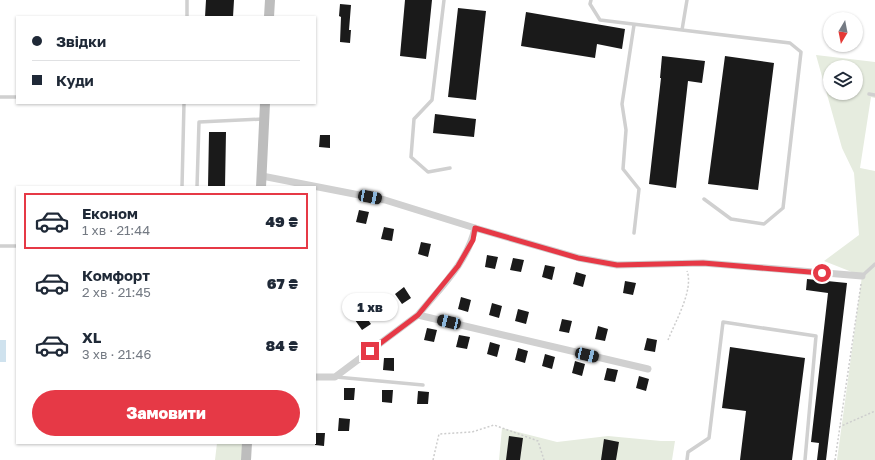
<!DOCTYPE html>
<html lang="uk">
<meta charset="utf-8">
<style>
body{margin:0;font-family:"Golos Text",sans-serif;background:#f6f6f7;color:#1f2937;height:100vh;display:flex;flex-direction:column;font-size:15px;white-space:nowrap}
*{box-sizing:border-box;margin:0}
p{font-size:13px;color:#747a83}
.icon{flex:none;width:22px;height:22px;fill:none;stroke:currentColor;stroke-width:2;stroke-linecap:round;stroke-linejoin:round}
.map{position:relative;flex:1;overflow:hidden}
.side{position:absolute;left:16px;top:186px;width:300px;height:258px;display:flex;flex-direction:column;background:#fff;border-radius:0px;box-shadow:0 1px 3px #0004}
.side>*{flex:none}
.banner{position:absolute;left:16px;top:16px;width:300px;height:88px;border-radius:0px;box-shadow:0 1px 3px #0004;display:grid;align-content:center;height:88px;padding:0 16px;background:#fff}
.needle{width:26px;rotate:190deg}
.controls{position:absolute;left:823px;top:12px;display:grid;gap:8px}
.controls a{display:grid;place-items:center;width:40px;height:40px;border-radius:50%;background:#fff;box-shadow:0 1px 3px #0004;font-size:20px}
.end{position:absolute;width:18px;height:18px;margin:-9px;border:5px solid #e63946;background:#fff;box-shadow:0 0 0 2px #fff}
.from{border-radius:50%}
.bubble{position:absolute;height:28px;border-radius:14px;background:#fff;box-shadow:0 1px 3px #0004;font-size:13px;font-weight:800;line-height:28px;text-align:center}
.car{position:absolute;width:12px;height:24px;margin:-12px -6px;border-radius:5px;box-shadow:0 0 3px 1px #0007;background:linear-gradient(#222 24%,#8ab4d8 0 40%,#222 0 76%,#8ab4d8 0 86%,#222 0)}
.banner b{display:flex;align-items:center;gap:14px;height:38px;font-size:15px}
.banner b+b{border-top:1px solid #e0e1e3}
.banner i{width:10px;height:10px;background:#1f2937}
ul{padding:7px 0 0;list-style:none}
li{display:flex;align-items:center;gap:12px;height:56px;margin:0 8px 6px;padding:0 8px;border:2px solid transparent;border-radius:0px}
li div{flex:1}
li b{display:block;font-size:15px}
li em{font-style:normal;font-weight:800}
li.current{border-color:#e63946}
li>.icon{width:36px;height:36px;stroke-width:1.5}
.cta{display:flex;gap:8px;margin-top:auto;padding:8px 16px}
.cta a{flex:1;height:46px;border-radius:24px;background:#e63946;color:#fff;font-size:16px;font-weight:800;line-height:46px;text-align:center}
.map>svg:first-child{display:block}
</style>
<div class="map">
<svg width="875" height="460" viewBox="0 0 875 460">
<rect width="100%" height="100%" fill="#fff"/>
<path fill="#e6ecdf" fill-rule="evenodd" d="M816,55L875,62V98L871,97L860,168L875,171V460H837L862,276L824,261L859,235L854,173L842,148ZM830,67H856V93H830Z
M502,428L557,442L608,436L661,441H675L672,460H499Z
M217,443H246L245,460H215Z"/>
<path fill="#cfe2ee" d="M0,340H6V362H0Z"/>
<path fill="#1a1a1a" d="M206,0H234L233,17H205Z
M405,0H432L426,59L400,56Z
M340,4L351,5L349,30H351L350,43L340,42L341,17L339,16Z
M458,8L486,11L476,100L448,97Z
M526,12L625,29L622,49L597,44L595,58L521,46Z
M662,56L705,61L702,83L688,81L676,188L649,184L661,78H660Z
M725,56L774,63L758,190L708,184Z
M435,114L476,119L474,137L433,133Z
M209,132H226L225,187H208Z
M320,135H330V148L319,147Z
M359,210L369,212L366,224L356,222Z
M384,227L394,229L392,241L381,239Z
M421,242L431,244L428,257L418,254Z
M487,255L498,257L495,269L485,267Z
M513,258L524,260L521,272L510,270Z
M545,265L555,267L552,280L542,277Z
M576,272L586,275L583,287L573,284Z
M807,279L847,283L826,460H817L819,443L811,442L828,293L806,290Z
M625,281L636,283L633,295L623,293Z
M404,287L411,298L402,304L395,294Z
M461,297L471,300L468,312L458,309Z
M492,303L502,306L499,318L489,315Z
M518,309L529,312L526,324L515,321Z
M364,314L371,324L362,330L355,320Z
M562,319L572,321L569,333L559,331Z
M598,326L608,329L605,341L595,339Z
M427,328L437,330L434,342L424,340Z
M459,335L470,337L467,349L456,347Z
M647,338L657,340L655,352L644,350Z
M490,342L500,345L497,357L487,354Z
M730,347L805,358L792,460H740L746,411L722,408Z
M518,348L528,351L525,363L515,360Z
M545,354L555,357L552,369L542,366Z
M384,358H394V371L383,370Z
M575,361L585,364L582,376L572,373Z
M607,368L618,370L615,382L604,380Z
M639,376L649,379L646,391L636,388Z
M344,388H355L354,400H344Z
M382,390H393L392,403L382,402Z
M418,391L429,392L428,404H417Z
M339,418L350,419L349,431H338Z
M315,433H325L324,446L315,445Z
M509,436L523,438L520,460H506Z
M604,439L619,442L616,460H601Z"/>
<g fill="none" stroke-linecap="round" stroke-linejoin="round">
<path stroke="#cdcdcd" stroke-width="1.5" stroke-dasharray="2 2" stroke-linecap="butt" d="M668,340C675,322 694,290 687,271
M839,427L875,411
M433,460L439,434L472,432L494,425L538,441L544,460
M835,460L861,284"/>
<path stroke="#d0d0d0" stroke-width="3.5" d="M444,0L432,100L414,119L411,157L428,172L450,168
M591,0L590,4L600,20L682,30L687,0
M187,17V0
M634,25L622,104L626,130L623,169L639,189L634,233
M682,30L790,43L801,52L783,208L764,224L731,219L704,199
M869,94L875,95
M0,97H17
M182,187L184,103
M197,187L199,122L263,119
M0,246H17
M862,276L875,264
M336,377L423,385
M687,460L688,452L709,438L723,322L816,336L805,460"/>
<path stroke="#d0d0d0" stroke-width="7" d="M262,176L385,200L475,228L579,258L617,265L703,263L862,276
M418,315C439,289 468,262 475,228
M315,377H335L418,315L648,369"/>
<path stroke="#bdbdbd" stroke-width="10" d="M269,17L270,0
M261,187L265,103
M246,460L247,443"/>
</g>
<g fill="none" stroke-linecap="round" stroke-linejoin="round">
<path stroke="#e63946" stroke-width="5" d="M370,351L418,315L458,266L473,240L475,228L578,258L617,265L703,263L822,273"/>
</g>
</svg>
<div class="controls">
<a><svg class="needle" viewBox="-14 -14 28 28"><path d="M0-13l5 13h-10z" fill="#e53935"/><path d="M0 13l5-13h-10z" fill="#747a83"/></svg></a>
<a><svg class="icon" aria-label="layers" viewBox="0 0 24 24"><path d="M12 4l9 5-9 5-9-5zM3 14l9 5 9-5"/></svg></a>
</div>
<i class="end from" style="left:822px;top:273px"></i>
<i class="end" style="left:370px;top:351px"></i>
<div class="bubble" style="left:342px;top:293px;width:56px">1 хв</div>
<i class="car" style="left:370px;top:197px;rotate:101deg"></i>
<i class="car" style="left:449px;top:322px;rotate:283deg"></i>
<i class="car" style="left:587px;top:355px;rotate:103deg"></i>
<div class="banner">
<b><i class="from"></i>Звідки</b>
<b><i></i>Куди</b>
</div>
<section class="side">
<ul>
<li class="current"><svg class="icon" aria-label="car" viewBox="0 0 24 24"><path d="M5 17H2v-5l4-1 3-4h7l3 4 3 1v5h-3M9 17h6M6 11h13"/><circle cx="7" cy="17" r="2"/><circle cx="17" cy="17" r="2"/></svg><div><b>Економ</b><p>1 хв · 21:44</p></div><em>49 ₴</em></li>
<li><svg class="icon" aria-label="car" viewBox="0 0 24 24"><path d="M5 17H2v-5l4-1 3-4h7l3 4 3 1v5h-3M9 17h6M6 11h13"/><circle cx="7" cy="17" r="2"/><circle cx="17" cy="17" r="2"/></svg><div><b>Комфорт</b><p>2 хв · 21:45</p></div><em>67 ₴</em></li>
<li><svg class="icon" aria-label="car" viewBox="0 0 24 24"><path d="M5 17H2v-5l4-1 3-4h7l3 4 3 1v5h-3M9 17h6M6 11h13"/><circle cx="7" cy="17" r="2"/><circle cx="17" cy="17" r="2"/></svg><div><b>XL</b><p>3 хв · 21:46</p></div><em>84 ₴</em></li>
</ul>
<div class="cta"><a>Замовити</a></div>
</section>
</div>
